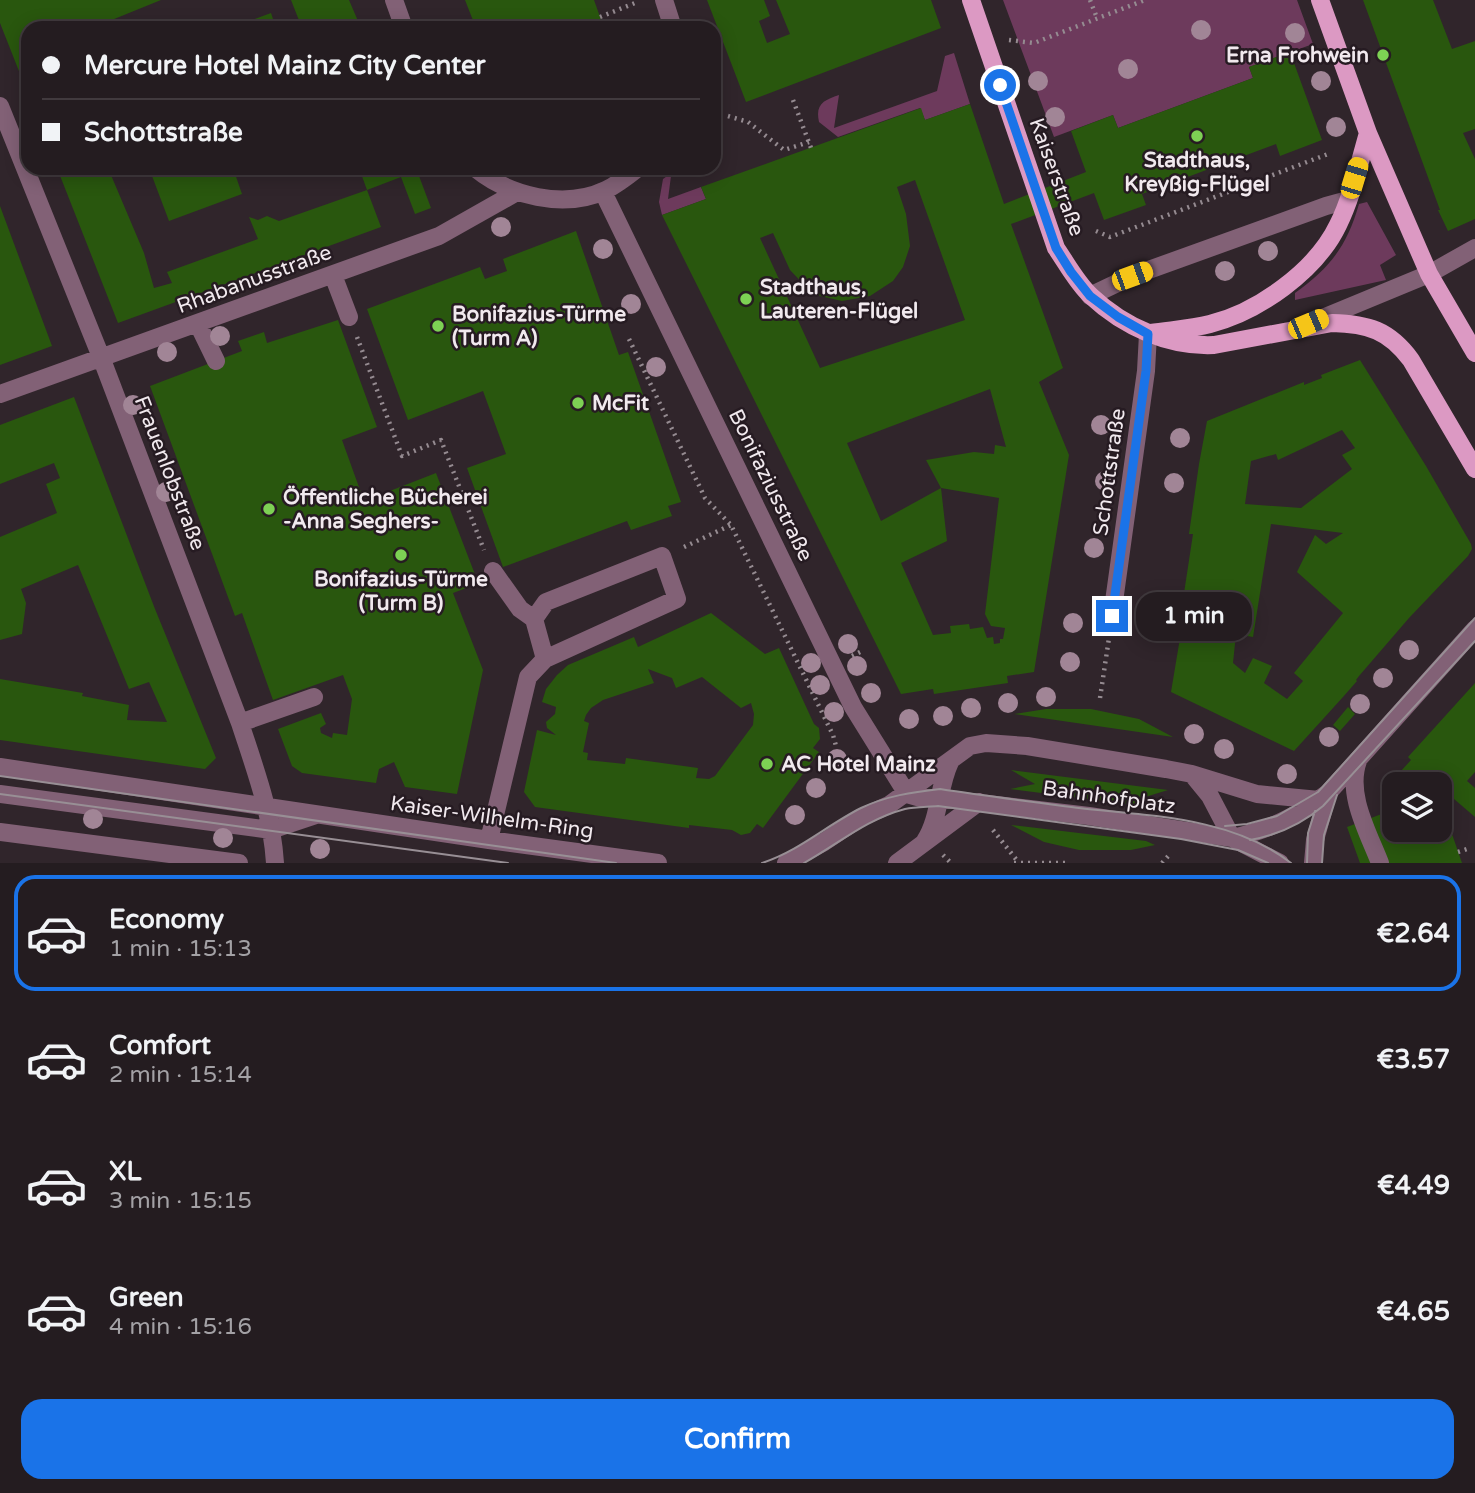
<!DOCTYPE html>
<meta charset="utf-8">
<style>
body{margin:0;font-family:"Varela Round",sans-serif;background:#30292d;color:#f1f3f6;height:100vh;display:flex;flex-direction:column;font-size:26px;white-space:nowrap}
*{box-sizing:border-box;margin:0}
p{font-size:23px;color:#a3a1a5}
.icon{flex:none;width:38px;height:38px;fill:none;stroke:currentColor;stroke-width:2;stroke-linecap:round;stroke-linejoin:round}
.map{position:relative;height:863px;overflow:hidden}
.sheet{display:flex;flex-direction:column;background:#241c20;flex:1}
.sheet>*{flex:none}
.banner{position:absolute;left:21px;top:21px;width:700px;height:154px;border-radius:21px;box-shadow:0 4px 18px #0003,0 0 0 2px #413a3e;display:grid;align-content:center;height:154px;padding:0 21px;background:#241c20}
.tools{position:absolute;left:1382px;top:772px;display:grid;gap:14px}
.tools a{display:grid;place-items:center;width:70px;height:70px;border-radius:14px;background:#241c20;box-shadow:0 4px 18px #0003,0 0 0 2px #413a3e;font-size:35px}
.end{position:absolute;width:32px;height:32px;margin:-16px;border:9px solid #1a73e8;background:#fff;box-shadow:0 0 0 4px #fff}
.from{border-radius:50%}
.bubble{position:absolute;height:49px;border-radius:21px;background:#241c20;box-shadow:0 4px 18px #0003,0 0 0 2px #413a3e;font-size:23px;font-weight:700;line-height:49px;text-align:center}
.car{position:absolute;width:21px;height:42px;margin:-21px -10px;border-radius:9px;box-shadow:0 0 5px 2px #0007;background:linear-gradient(#f5c518 24%,#345 0 40%,#f5c518 0 76%,#345 0 86%,#f5c518 0)}
.banner b{display:flex;align-items:center;gap:24px;height:66px;font-size:26px}
.banner b+b{border-top:2px solid #413a3e}
.banner i{width:18px;height:18px;background:#f1f3f6}
ul{padding:12px 0 0;list-style:none}
li{display:flex;align-items:center;gap:21px;height:116px;margin:0 14px 10px;padding:0 7px;border:4px solid transparent;border-radius:21px}
li div{flex:1}
li b{display:block;font-size:26px}
li em{font-style:normal;font-weight:700}
li.selected{border-color:#1a73e8}
li>.icon{width:63px;height:63px;stroke-width:1.5}
.cta{display:flex;gap:14px;margin-top:auto;padding:14px 21px}
.cta a{flex:1;height:80px;border-radius:21px;background:#1a73e8;color:#fff;font-size:28px;font-weight:700;line-height:80px;text-align:center}
.map>svg:first-child{display:block}
</style>
<div class="map">
<svg width="1475" height="863" viewBox="0 0 1475 863">
<rect width="100%" height="100%" fill="#30252b"/>
<path fill="#6d3a5c" d="M1003,0H1297L1313,44L1249,67L1253,78L1118,128L1113,115L1054,137Z
M954,53L970,104L925,120L920,108L838,137L819,122C815,104 824,100 839,95L834,128L937,91L945,56Z
M670,174L671,176L668,199L701,187L706,199L662,215L659,202L663,179Z
M1367,202L1396,255L1380,265L1386,280L1295,300V293C1330,268 1347,246 1359,204Z"/>
<path fill="#29570e" fill-rule="evenodd" d="M0,0H161L92,28H28V94L0,23Z
M291,0H349L361,28H302Z
M465,0H594L604,28H476Z
M707,0H764L770,16L759,21L767,43L790,34L776,0H931L941,28L746,102Z
M1363,0H1433L1452,49L1475,41V129L1463,133L1475,159V219L1448,231L1438,210H1440Z
M271,13L276,28H230Z
M1290,52L1322,140L1280,156L1276,144L1142,194L1146,205L1104,220L1094,193L1011,224L1063,368L1039,382L1069,455L1034,672L1007,676L1008,683L934,694L933,689L901,694L662,215L706,199L701,187L782,158L921,108L925,120L970,104L1004,204L1086,172L1071,131L1113,115L1118,128L1253,78L1249,67ZM915,180L965,320L820,368L760,238L773,233L790,270L809,290L820,296L842,301L870,296L893,281L903,267L910,246L906,214L897,187ZM990,389L1006,447L995,445L994,454L974,452L926,460L941,488L999,498L985,614L991,626L1005,628L1003,639H1000V643L994,644L993,637L987,638L983,627L970,629L969,624L950,626L951,633L933,635L901,563L947,541L941,488L881,521L847,443Z
M57,168H108L144,253L154,288L172,283L167,272L258,239L249,217L258,220L267,216L279,221L367,190L359,168H416L431,208L415,214L401,177L367,190L381,227L118,323Z
M149,168H233L242,194L169,221Z
M0,206L52,346L0,365Z
M576,231L619,355L628,352L681,502L668,506L672,516L631,530L627,521L503,567L467,468L506,454L483,391L408,420L367,309L480,267L485,279L507,271L503,259Z
M338,320L377,427L342,440L364,501L436,473L476,577L472,586L453,593L483,670L457,794L405,787L394,762L379,769L376,783L302,773L292,766L278,729L321,713L326,724L320,728L321,733L332,738L333,733L347,735L352,699L343,675L273,700L242,613L235,616L150,386L242,351L238,341L264,332L267,343Z
M1360,360L1426,466L1471,544L1472,549L1468,556L1409,618L1359,676L1356,680L1357,681L1343,697L1294,751L1171,692L1182,626H1179L1193,534H1189L1199,464L1207,421L1304,382V385L1322,378L1321,375ZM1342,430L1355,448L1342,455L1352,469L1301,508L1245,504L1251,461L1276,454L1278,460ZM1271,524L1343,533L1326,544L1315,535L1297,572L1343,613L1294,673L1303,681L1287,699L1264,683L1272,666L1253,658L1245,673L1233,663L1236,634L1253,637Z
M74,397L155,609L216,758L205,769L0,740V679L83,693L82,696L129,705L127,720L167,722L149,682L129,689L78,565L21,589L26,603L22,634L0,640V537L57,513L46,484L60,478L54,463L0,484V425Z
M711,613L765,654L779,648L814,724L819,728L820,739L813,748L819,752L763,828L757,824L750,833L741,835L732,830L689,825V828L535,807L524,792L537,730L556,735L547,728L546,722L555,714L556,707L542,702L546,689L557,675L568,665L634,637L638,647ZM648,669L672,678L676,688L702,677L741,708L751,703L754,714L753,725L715,776L709,779L696,778L698,768L626,758L625,764L587,760L588,753L583,752L589,723L584,721L586,715L591,708L603,700L654,683Z
M1475,683V772L1467,781L1475,788V817L1440,787V784H1395V830H1436L1439,838L1452,834L1462,863H1360L1347,827L1387,812L1380,794L1411,760L1408,757Z
M1348,707L1355,714L1340,731L1333,725Z
M1046,709H1091L1139,719L1173,737L1014,714Z
M1011,770L1168,790L1142,798L1165,809L1010,789L1035,784Z
M1011,825L1146,841L1155,845L1131,850H1079L1044,842Z"/>
<g fill="none" stroke-linecap="round" stroke-linejoin="round">
<path stroke="#958b91" stroke-width="4.5" stroke-dasharray="2 5" stroke-linecap="butt" d="M1090,0L1097,18
M600,17L635,3
M1009,40L1034,43L1145,0
M793,100L811,148
M728,116L748,122L784,150L809,142
M1096,231L1110,237L1328,154
M357,337L402,456L441,440L484,550
M629,339L705,498L731,525L833,735L836,746
M684,547L731,525
M852,656L864,650
M1100,698L1109,638
M993,830L1019,863
M1458,852L1467,849
M943,855L951,863
M1014,863H1068
M1162,863L1171,853"/>
<path stroke="#826176" stroke-width="18" d="M394,0L404,28
M664,0L673,28
M0,106L101,357L240,723C255,769 272,814 275,863
M475,168C509,196 564,210 606,190C618,184 628,176 638,168
M603,192L853,707L907,794
M333,275L349,317
M1090,296L1132,276L1326,206L1348,200
M198,324L216,361
M1308,324L1429,274L1475,248
M0,394L439,236L517,192
M493,571L520,609L534,619
M1112,616L1146,371L1148,334
M240,723L314,697
M1358,761C1346,794 1368,832 1380,863
M0,767L489,840L658,863
M1192,774L1210,796L1232,838
M0,794L271,830L316,815
M907,794L921,798H938L1089,816L1232,838L1280,863
M0,832L239,863
M1232,838C1270,830 1297,816 1328,793L1475,629
M489,840L528,677L545,659L677,599L662,556L546,602L534,619L545,659
M925,841C940,818 938,787 950,762
M786,863L824,842L860,818L889,805L970,746L986,743L1027,746L1166,769L1192,774L1257,794L1319,800
M897,863L979,802
M1313,863L1315,840L1328,793"/>
<path stroke="#dc99c3" stroke-width="18" d="M971,0L1056,248C1067,264 1077,283 1091,296C1124,327 1169,347 1214,345L1332,323C1368,324 1389,330 1411,360L1475,469
M1320,0L1368,133L1429,274L1475,353
M1151,333C1170,330 1191,329 1210,324C1258,312 1316,271 1338,225C1352,197 1359,164 1368,133"/>
<path stroke="#988f95" stroke-width="2" d="M0,776L616,863
M0,794L508,863
M1225,826L1247,824L1277,816L1318,792L1475,618
M1250,840C1278,835 1302,824 1323,806L1475,641
M762,863C799,851 827,825 861,808C886,796 913,792 940,789C986,796 1033,802 1079,808C1150,816 1232,817 1291,863
M804,863C838,844 867,819 905,809C915,807 927,807 938,806L1181,839L1238,850L1268,863
M1307,863L1308,833L1315,811
M1322,863L1324,835L1337,795"/>
</g>
<g fill="#a18596">
<circle cx="1201" cy="30" r="10"/>
<circle cx="1295" cy="33" r="10"/>
<circle cx="1128" cy="69" r="10"/>
<circle cx="1038" cy="81" r="10"/>
<circle cx="1321" cy="81" r="10"/>
<circle cx="1055" cy="117" r="10"/>
<circle cx="1336" cy="127" r="10"/>
<circle cx="501" cy="227" r="10"/>
<circle cx="603" cy="249" r="10"/>
<circle cx="1268" cy="251" r="10"/>
<circle cx="1225" cy="271" r="10"/>
<circle cx="631" cy="304" r="10"/>
<circle cx="220" cy="336" r="10"/>
<circle cx="167" cy="352" r="10"/>
<circle cx="656" cy="367" r="10"/>
<circle cx="133" cy="405" r="10"/>
<circle cx="1101" cy="425" r="10"/>
<circle cx="1180" cy="438" r="10"/>
<circle cx="1105" cy="481" r="10"/>
<circle cx="1174" cy="483" r="10"/>
<circle cx="166" cy="492" r="10"/>
<circle cx="1094" cy="548" r="10"/>
<circle cx="1073" cy="623" r="10"/>
<circle cx="848" cy="644" r="10"/>
<circle cx="1409" cy="650" r="10"/>
<circle cx="1070" cy="662" r="10"/>
<circle cx="811" cy="663" r="10"/>
<circle cx="857" cy="666" r="10"/>
<circle cx="1383" cy="678" r="10"/>
<circle cx="820" cy="685" r="10"/>
<circle cx="871" cy="693" r="10"/>
<circle cx="1046" cy="697" r="10"/>
<circle cx="1008" cy="703" r="10"/>
<circle cx="1360" cy="704" r="10"/>
<circle cx="971" cy="708" r="10"/>
<circle cx="834" cy="712" r="10"/>
<circle cx="943" cy="716" r="10"/>
<circle cx="909" cy="719" r="10"/>
<circle cx="1194" cy="734" r="10"/>
<circle cx="1329" cy="737" r="10"/>
<circle cx="1224" cy="749" r="10"/>
<circle cx="837" cy="759" r="10"/>
<circle cx="1287" cy="774" r="10"/>
<circle cx="816" cy="788" r="10"/>
<circle cx="795" cy="815" r="10"/>
<circle cx="93" cy="819" r="10"/>
<circle cx="223" cy="838" r="10"/>
<circle cx="320" cy="849" r="10"/>
</g>
<g fill="none" stroke-linecap="round" stroke-linejoin="round">
<path stroke="#1a73e8" stroke-width="9" d="M1000,85L1056,248L1071,272L1090,296L1118,317L1148,334L1146,371L1112,616"/>
</g>
<g fill="#7dd154" stroke="#261b22" stroke-width="2.5">
<circle cx="1383" cy="55" r="7"/>
<circle cx="1197" cy="136" r="7"/>
<circle cx="746" cy="299" r="7"/>
<circle cx="438" cy="326" r="7"/>
<circle cx="578" cy="403" r="7"/>
<circle cx="269" cy="509" r="7"/>
<circle cx="401" cy="555" r="7"/>
<circle cx="767" cy="764" r="7"/>
</g>
<g text-anchor="middle" stroke-width="5" stroke-linejoin="round" paint-order="stroke">
<g font-size="21" font-weight="bold" fill="#f1e9ee" stroke="#261b22" text-anchor="start">
<text x="1369" y="62" text-anchor="end">Erna Frohwein</text>
<text x="1197" y="167" text-anchor="middle">Stadthaus,<tspan x="1197" dy="24">Kreyßig-Flügel</tspan></text>
<text x="760" y="294">Stadthaus,<tspan x="760" dy="24">Lauteren-Flügel</tspan></text>
<text x="452" y="321">Bonifazius-Türme<tspan x="452" dy="24">(Turm A)</tspan></text>
<text x="592" y="410">McFit</text>
<text x="283" y="504">Öffentliche Bücherei<tspan x="283" dy="24">-Anna Seghers-</tspan></text>
<text x="401" y="586" text-anchor="middle">Bonifazius-Türme<tspan x="401" dy="24">(Turm B)</tspan></text>
<text x="781" y="771">AC Hotel Mainz</text>
</g>
<g font-size="21" fill="#f1e9ee" stroke="#261b22">
<text transform="translate(1057 177) rotate(70)" y="7">Kaiserstraße</text>
<text transform="translate(254 279) rotate(-20)" y="7">Rhabanusstraße</text>
<text transform="translate(1109 472) rotate(-82)" y="7">Schottstraße</text>
<text transform="translate(170 473) rotate(69)" y="7">Frauenlobstraße</text>
<text transform="translate(771 485) rotate(64)" y="7">Bonifaziusstraße</text>
<text transform="translate(1109 797) rotate(8)" y="7">Bahnhofplatz</text>
<text transform="translate(492 817) rotate(8)" y="7">Kaiser-Wilhelm-Ring</text>
</g>
</g>
</svg>
<div class="tools">
<a><svg class="icon" aria-label="layers" viewBox="0 0 24 24"><path d="M12 4l9 5-9 5-9-5zM3 14l9 5 9-5"/></svg></a>
</div>
<i class="end from" style="left:1000px;top:85px"></i>
<i class="end" style="left:1112px;top:616px"></i>
<div class="bubble" style="left:1136px;top:592px;width:116px">1 min</div>
<i class="car" style="left:1354px;top:178px;rotate:17deg"></i>
<i class="car" style="left:1132px;top:276px;rotate:70deg"></i>
<i class="car" style="left:1308px;top:324px;rotate:67deg"></i>
<div class="banner">
<b><i class="from"></i>Mercure Hotel Mainz City Center</b>
<b><i></i>Schottstraße</b>
</div>
</div>
<section class="sheet">
<ul>
<li class="selected"><svg class="icon" aria-label="car" viewBox="0 0 24 24"><path d="M5 17H2v-5l4-1 3-4h7l3 4 3 1v5h-3M9 17h6M6 11h13"/><circle cx="7" cy="17" r="2"/><circle cx="17" cy="17" r="2"/></svg><div><b>Economy</b><p>1 min · 15:13</p></div><em>€2.64</em></li>
<li><svg class="icon" aria-label="car" viewBox="0 0 24 24"><path d="M5 17H2v-5l4-1 3-4h7l3 4 3 1v5h-3M9 17h6M6 11h13"/><circle cx="7" cy="17" r="2"/><circle cx="17" cy="17" r="2"/></svg><div><b>Comfort</b><p>2 min · 15:14</p></div><em>€3.57</em></li>
<li><svg class="icon" aria-label="car" viewBox="0 0 24 24"><path d="M5 17H2v-5l4-1 3-4h7l3 4 3 1v5h-3M9 17h6M6 11h13"/><circle cx="7" cy="17" r="2"/><circle cx="17" cy="17" r="2"/></svg><div><b>XL</b><p>3 min · 15:15</p></div><em>€4.49</em></li>
<li><svg class="icon" aria-label="car" viewBox="0 0 24 24"><path d="M5 17H2v-5l4-1 3-4h7l3 4 3 1v5h-3M9 17h6M6 11h13"/><circle cx="7" cy="17" r="2"/><circle cx="17" cy="17" r="2"/></svg><div><b>Green</b><p>4 min · 15:16</p></div><em>€4.65</em></li>
</ul>
<div class="cta"><a>Confirm</a></div>
</section>
